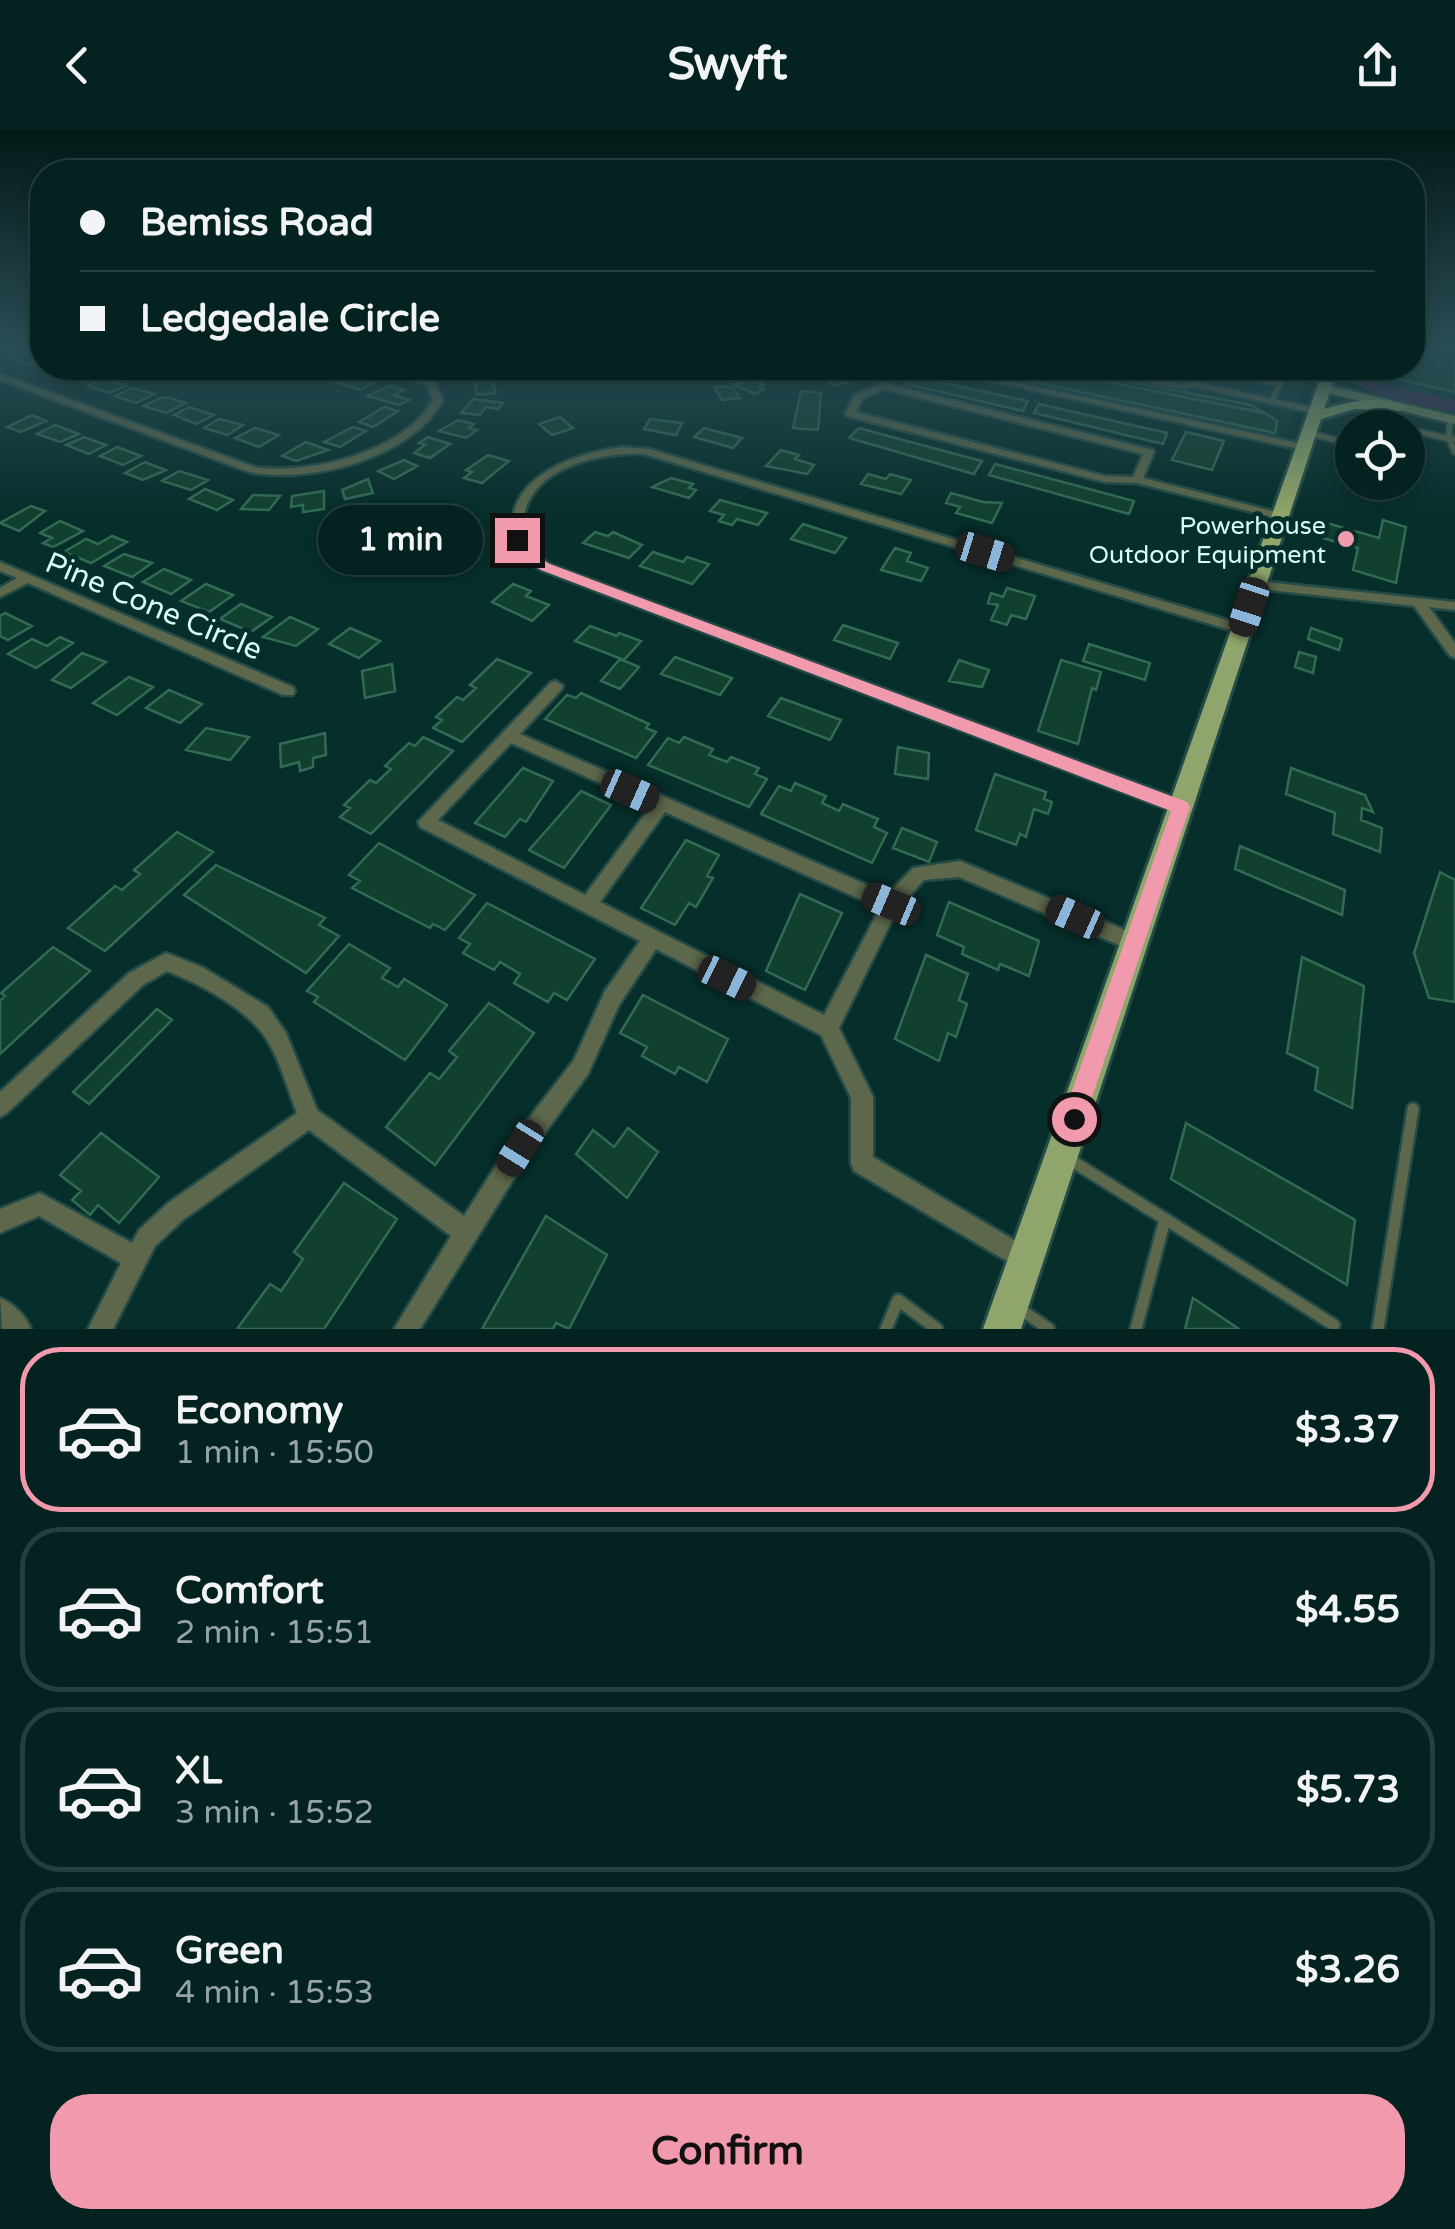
<!DOCTYPE html>
<meta charset="utf-8">
<style>
body{margin:0;font-family:"Varela Round",sans-serif;background:#0d2a29;color:#f1f3f6;height:100vh;display:flex;flex-direction:column;font-size:38px;white-space:nowrap}
*{box-sizing:border-box;margin:0}
p{font-size:32px;color:#97a4a5}
.icon{flex:none;width:55px;height:55px;fill:none;stroke:currentColor;stroke-width:2;stroke-linecap:round;stroke-linejoin:round}
.map{position:relative;height:1199px;overflow:hidden}
.panel{display:flex;flex-direction:column;background:#042220;flex:1}
.panel>*{flex:none}
.guide{position:absolute;left:30px;top:30px;width:1395px;height:220px;border-radius:40px;box-shadow:0 5px 15px #0003,0 0 0 2px #253f3e;display:grid;align-content:center;height:220px;padding:0 50px;background:#042220}
.buttons{position:absolute;left:1335px;top:280px;display:grid;gap:20px}
.buttons a{display:grid;place-items:center;width:90px;height:90px;border-radius:50%;background:#042220;box-shadow:0 5px 15px #0003,0 0 0 2px #253f3e;font-size:50px}
.end{position:absolute;width:45px;height:45px;margin:-22px;border:12px solid #f29aad;background:#111;box-shadow:0 0 0 5px #111}
.from{border-radius:50%}
.bubble{position:absolute;height:70px;border-radius:35px;background:#042220;box-shadow:0 5px 15px #0003,0 0 0 2px #253f3e;font-size:32px;font-weight:800;line-height:70px;text-align:center}
.car{position:absolute;width:30px;height:60px;margin:-30px -15px;border-radius:12px;box-shadow:0 0 8px 2px #0007;background:linear-gradient(#222 24%,#8ab4d8 0 40%,#222 0 76%,#8ab4d8 0 86%,#222 0)}
.guide b{display:flex;align-items:center;gap:35px;height:95px;font-size:38px}
.guide b+b{border-top:2px solid #253f3e}
.guide i{width:25px;height:25px;background:#f1f3f6}
ul{padding:18px 0 0;list-style:none}
li{display:flex;align-items:center;gap:30px;height:165px;margin:0 20px 15px;padding:0 30px;border:5px solid #253f3e;border-radius:40px}
li div{flex:1}
li b{display:block;font-size:38px}
li em{font-style:normal;font-weight:800}
li.current{border-color:#f29aad}
li>.icon{width:90px;height:90px;stroke-width:1.5}
.action{display:flex;gap:20px;margin-top:auto;padding:20px 50px}
.action a{flex:1;height:115px;border-radius:40px;background:#f29aad;color:#111;font-size:40px;font-weight:800;line-height:115px;text-align:center}
header{display:flex;justify-content:space-between;align-items:center;height:130px;padding:0 50px;background:#042220;font-size:45px;font-weight:800}
.map>svg:first-child{display:block}
</style>
<header><svg class="icon" aria-label="back" viewBox="0 0 24 24"><path d="M15 5l-7 7 7 7"/></svg>Swyft<svg class="icon" aria-label="share" viewBox="0 0 24 24"><path d="M12 15V3M7 8l5-5 5 5M5 13v7h14v-7"/></svg></header>
<div class="map">
<svg width="1455" height="1199" viewBox="0 0 1455 1199">
<rect width="100%" height="100%" fill="#062e2a"/>
<path fill="#093a35" d="M1413,216H1455V284L1371,262L1348,249L1351,238H1412Z
M950,238H1311L1287,304L1275,307Z"/>
<path fill="#402c54" d="M1037,238L1030,251L1277,306L1017,249L1021,242L1031,244Z
M1348,246L1450,269L1455,272V282C1432,279 1358,265 1348,246Z"/>
<path fill="#12402f" stroke="#316b54" stroke-width="2.5" d="M24,221L42,227V230L31,235L9,227Z
M1412,221L1455,230V262L1358,240L1412,238Z
M78,238L100,246L86,252L64,245Z
M316,238H326L343,242L331,249L307,242Z
M851,238L880,240L835,256L821,247Z
M1037,238H1059L1057,242L1265,283L1277,291L1275,303L1029,251Z
M1059,238L1251,275L1264,283L1057,242Z
M350,244L353,247L372,253L360,260L335,252Z
M911,246L1028,271L1023,281L906,254Z
M104,248L119,250L114,252L126,256L110,263L88,256Z
M491,248L496,263L477,265L474,250Z
M753,250L765,255L760,257L764,259L755,264L734,255Z
M390,256L404,260L394,265L409,270L399,275L367,266Z
M720,256L733,258L740,268L722,270L714,257Z
M132,258L154,264L136,273L115,266Z
M801,261L821,263L818,300L793,298Z
M160,268H170L186,273L166,283L144,276Z
M473,269L503,273L498,279L486,277L480,285L461,283Z
M1039,274L1167,303L1163,314L1034,283Z
M189,277L214,285L196,294L174,285Z
M384,277L398,281L373,297L359,292Z
M32,285L46,291L21,302L7,297Z
M560,287L573,298L552,305L539,294Z
M219,289L243,295L227,305L204,298Z
M650,289L682,293L676,305L644,299Z
M458,290L474,294L469,298L477,300L466,308L439,301Z
M55,295L79,304L60,312L37,304Z
M353,297L366,301L340,317L324,312Z
M255,298L279,305L259,317L235,308Z
M704,298L742,308L733,318L694,307Z
M859,298L873,302L982,331L974,344L946,336L849,308Z
M1186,302L1224,311L1212,340L1172,330Z
M84,307L106,315L89,324L66,315Z
M428,307L450,314L430,328L414,323L425,315L419,313Z
M306,312L328,320L296,331L282,326Z
M117,317L141,326L123,335L100,326Z
M781,320L799,325L795,329L814,335L807,344L766,336Z
M488,325L509,331L482,353L464,348L472,342L466,340Z
M404,330L417,336L394,349L378,341Z
M145,332L166,340L143,350L125,343Z
M995,334L1078,356L1134,371L1129,384L989,345Z
M179,341L208,350L191,360L162,351Z
M868,344L886,349L890,344L911,350L901,364L861,354Z
M671,348L693,354L689,358L696,360L689,368L652,357Z
M368,349L373,363L345,369L342,360Z
M205,359L233,370L217,380L189,369Z
M324,361V379L303,382V375L291,377L292,366Z
M951,363L983,372L1002,373L992,393L956,383L960,377L946,373Z
M253,365L280,366L269,380L241,379Z
M720,370L767,383L758,395L737,389L732,395L719,391L724,385L710,381Z
M31,376L45,381L19,401L0,393Z
M426,384L446,390L438,397L444,399L409,420L389,413Z
M1383,390L1406,397L1396,453L1353,440L1358,418L1322,408L1327,393L1379,408Z
M60,391L83,401L53,417L43,413L52,408L40,403Z
M803,394L828,402L846,408L835,423L791,409Z
M595,402L608,406L613,402L642,415L629,428L583,413Z
M112,406L127,412L91,433L64,422L86,409L98,414Z
M895,418L911,423L907,431L928,438L921,451L881,440Z
M653,422L683,432L687,427L709,434L692,454L640,436Z
M124,424L152,433L132,447L104,436Z
M164,439L191,450L171,464L143,452Z
M206,454L233,465L209,482L181,471Z
M513,454L531,461L526,466L549,475L532,491L492,472Z
M1007,458L1035,466L1026,489L1011,485L1007,495L991,490L998,475L988,473L991,463L1003,467Z
M241,474L272,487L251,502L220,489Z
M5,483L32,496L8,510L0,506V486Z
M290,487L318,499L296,516L263,507Z
M843,495L898,513L890,529L834,510Z
M590,496L617,506L619,503L641,511L624,530L575,511Z
M350,498L380,511L359,528L329,514Z
M1311,498L1342,509L1339,520L1308,509Z
M60,507L73,513L36,538L8,524L32,509L47,516Z
M1089,514L1150,533L1145,550L1083,531Z
M1299,522L1316,527L1313,543L1295,537Z
M82,523L106,532L71,558L52,550Z
M675,527L732,548L720,565L661,544Z
M497,529L531,543L462,612L433,598L442,590L436,587L457,567L463,570L476,558L470,555Z
M620,529L639,537L620,559L601,551Z
M959,530L989,540L982,557L949,551Z
M1061,530L1101,542L1096,560L1092,558L1078,614L1038,601Z
M392,534L395,561L365,568L362,541Z
M129,547L153,557L117,585L93,573Z
M169,560L202,574L180,593L146,578Z
M581,563L649,594L646,598L656,602L636,628L545,589L567,565L576,568Z
M781,568L841,590L830,610L768,586Z
M206,598L249,607L230,630L186,620Z
M325,603L326,625L313,628V637L300,641L299,632L281,637L280,614Z
M423,607L453,621L371,704L340,687L350,678L344,675L370,650L376,653L391,639L385,636L409,613L415,616Z
M684,607L713,619L709,625L727,632L731,627L759,638L755,644L767,649L749,677L648,635L668,608L679,613Z
M898,617L929,623L928,649L895,644Z
M523,638L553,651L526,692L520,689L505,707L475,693Z
M1291,638L1365,665L1373,682L1362,678L1361,690L1382,698L1380,722L1333,704L1335,683L1286,664Z
M995,644L1046,662L1044,669L1052,672L1048,684L1034,679L1026,707L1020,704L1016,715L976,700Z
M795,653L826,666L822,673L839,681L843,674L878,689L874,697L887,703L872,733L761,684L779,656L791,661Z
M581,661L611,675L564,738L529,720Z
M902,698L937,712L929,732L893,718Z
M177,702L213,722L105,821L68,798L115,756L122,760L140,744L134,740Z
M686,710L719,725L707,746L713,748L696,777L689,773L675,795L641,778Z
M379,713L475,765L445,800L433,794L430,798L352,758L360,751L349,745Z
M1240,716L1345,760L1342,785L1235,739Z
M216,735L325,788L319,795L339,806L306,843L184,765Z
M1440,742L1455,750V872L1429,868L1414,823Z
M800,764L842,783L805,860L766,841Z
M949,772L1039,811L1029,846L1000,834L998,840L962,824L964,817L937,805Z
M487,773L595,829L567,870L554,863L548,872L514,853L520,844L500,832L494,840L463,823L470,814L459,808Z
M349,814L390,838L382,848L398,857L404,849L447,875L405,930L314,872L318,867L307,861Z
M53,817L90,841L0,924V871L5,866L1,863Z
M926,825L968,844L959,870L967,874L956,907L948,903L939,931L895,909Z
M1302,827L1364,856L1352,978L1315,960L1318,938L1287,923Z
M643,865L728,909L707,952L679,937L675,944L642,926L647,917L620,903Z
M489,873L534,903L435,1035L386,997L430,943L439,949L457,927L449,921Z
M157,879L172,890L89,974L73,962Z
M1186,993L1355,1090L1347,1155L1171,1049Z
M628,998L658,1022L627,1068L576,1024L593,1000L614,1017Z
M101,1003L159,1047L119,1093L98,1075L90,1085L72,1070L81,1061L60,1045Z
M344,1053L397,1089L324,1199H237L270,1154L281,1161L303,1129L294,1122Z
M546,1086L607,1125L569,1199L556,1193L553,1199H482Z
M1193,1168L1239,1199H1185Z"/>
<g fill="none" stroke-linecap="round" stroke-linejoin="round">
<defs>
<path id="service-far1" d="M1086,238L1183,257L1194,254L1189,248L1136,238
M1196,238L1280,254
M1194,254L1316,281
M1272,271L1287,238
M1373,298L1376,294L1398,298
M1408,299L1449,309L1450,289
M1308,303L1352,314
M1455,309H1449L1455,322"/>
<path id="service" d="M1067,1028L1165,1089
M1020,1179L1049,1199
M886,1199L898,1170L937,1199
M1136,1199L1165,1089L1334,1195
M1378,1199L1413,979"/>
<path id="minor" d="M383,238H395L435,252L443,270C411,329 311,354 249,342L0,250V244L255,337C310,345 404,322 433,270L428,256Z
M702,238H713L708,241Z
M933,238H948L1303,314L1308,317L1303,320Z
M883,253L1153,320L1154,322L1143,348L1284,384L1286,386L1280,389L1137,353L1105,352L847,286L845,284L855,265ZM884,259L1143,324L1133,347L1105,346L856,282L862,269Z
M623,317L649,319L1247,496L1249,499L1247,502H1237L644,324C599,322 526,338 523,394C522,402 525,411 526,418L549,434L1187,672L1189,677L1187,682L1181,684L1175,682L541,440L516,423C493,352 567,324 623,317Z
M0,432L293,557L295,561L293,565H283L28,453L0,467V458L17,448L0,441Z
M1257,451L1455,472V480L1429,477L1455,513V528L1450,526L1414,476L1253,458V452Z
M556,551L563,556L561,560L520,604L888,764L913,738L960,731L1142,807L1144,813L1142,819L1135,822L959,747L924,750L897,780L839,898L873,967V1027L1033,1121L1037,1129L1033,1137L1025,1141L1017,1137L854,1041L851,1033V968L821,905L656,819L619,875L588,944L528,1026L420,1199H394L451,1106L309,1000L184,1089L155,1116L113,1199H88L121,1133L39,1086L0,1103V1079L40,1063L132,1113L139,1100L168,1073L297,983C288,961 282,936 270,915C252,881 202,855 167,841L143,855L7,983L0,987V962L129,843L166,823L202,837L268,877L286,903L317,980L464,1086L512,1010L574,930L605,861L640,811L420,697L418,692L551,552ZM511,613L651,676L585,765L438,690ZM665,682L880,778L824,885L600,772Z
M0,1168C13,1173 26,1186 31,1199H2Z"/>
<path id="secondary" d="M1324,254L1455,286V294L1320,261V255Z"/>
<path id="primary" d="M1324,238H1338L1324,279C1348,272 1385,263 1406,277L1399,281L1355,279L1321,289L1021,1199H983Z"/>
</defs>
<use href="#service-far1" stroke="#244b47" stroke-width="9"/>
<use href="#service" stroke="#244b47" stroke-width="16"/>
<use href="#minor" stroke="#244b47" stroke-width="5"/>
<use href="#secondary" stroke="#244b47" stroke-width="5"/>
<use href="#primary" stroke="#244b47" stroke-width="6"/>
<use href="#service-far1" stroke="#5c674b" stroke-width="5"/>
<use href="#service" stroke="#5c674b" stroke-width="11"/>
<use href="#minor" fill="#5c674b" fill-rule="evenodd"/>
<use href="#secondary" fill="#798a5d" fill-rule="evenodd"/>
<use href="#primary" fill="#8fa56b" fill-rule="evenodd"/>
</g>
<linearGradient id="sky" x2="0" y2="1"><stop stop-color="#031917"/><stop offset="0.56" stop-color="#2a4c55"/><stop offset="1" stop-color="#2a4c55" stop-opacity="0"/></linearGradient>
<rect width="1455" height="384" fill="url(#sky)"/>
<path fill="#f29aad" d="M517,406L531,423L550,434L1187,672L1190,677L1082,997L1074,1001L1062,989L1171,681L541,440L521,428L511,410Z"/>
<circle fill="#f29aad" stroke="#062e2a" stroke-width="4" cx="1346" cy="409" r="10"/>
<g text-anchor="middle" stroke-width="10" stroke-linejoin="round" paint-order="stroke">
<g font-size="25" fill="#d9fbf6" stroke="#062e2a" text-anchor="end">
<text x="1326" y="404">Powerhouse<tspan x="1326" dy="29">Outdoor Equipment</tspan></text>
</g>
<g font-size="30" fill="#d9fbf6" stroke="#062e2a">
<text transform="translate(154 476) rotate(23)" y="10">Pine Cone Circle</text>
</g>
</g>
</svg>
<div class="buttons">
<a><svg class="icon" aria-label="locate" viewBox="0 0 24 24"><circle cx="12" cy="12" r="6"/><path d="M12 2v4M12 18v4M2 12h4M18 12h4"/></svg></a>
</div>
<i class="end from" style="left:1074px;top:989px"></i>
<i class="end" style="left:517px;top:410px"></i>
<div class="bubble" style="left:318px;top:375px;width:165px">1 min</div>
<i class="car" style="left:985px;top:422px;rotate:107deg"></i>
<i class="car" style="left:1249px;top:477px;rotate:198deg"></i>
<i class="car" style="left:630px;top:661px;rotate:114deg"></i>
<i class="car" style="left:891px;top:774px;rotate:293deg"></i>
<i class="car" style="left:1075px;top:787px;rotate:294deg"></i>
<i class="car" style="left:727px;top:848px;rotate:116deg"></i>
<i class="car" style="left:520px;top:1018px;rotate:212deg"></i>
<div class="guide">
<b><i class="from"></i>Bemiss Road</b>
<b><i></i>Ledgedale Circle</b>
</div>
</div>
<section class="panel">
<ul>
<li class="current"><svg class="icon" aria-label="car" viewBox="0 0 24 24"><path d="M5 17H2v-5l4-1 3-4h7l3 4 3 1v5h-3M9 17h6M6 11h13"/><circle cx="7" cy="17" r="2"/><circle cx="17" cy="17" r="2"/></svg><div><b>Economy</b><p>1 min · 15:50</p></div><em>$3.37</em></li>
<li><svg class="icon" aria-label="car" viewBox="0 0 24 24"><path d="M5 17H2v-5l4-1 3-4h7l3 4 3 1v5h-3M9 17h6M6 11h13"/><circle cx="7" cy="17" r="2"/><circle cx="17" cy="17" r="2"/></svg><div><b>Comfort</b><p>2 min · 15:51</p></div><em>$4.55</em></li>
<li><svg class="icon" aria-label="car" viewBox="0 0 24 24"><path d="M5 17H2v-5l4-1 3-4h7l3 4 3 1v5h-3M9 17h6M6 11h13"/><circle cx="7" cy="17" r="2"/><circle cx="17" cy="17" r="2"/></svg><div><b>XL</b><p>3 min · 15:52</p></div><em>$5.73</em></li>
<li><svg class="icon" aria-label="car" viewBox="0 0 24 24"><path d="M5 17H2v-5l4-1 3-4h7l3 4 3 1v5h-3M9 17h6M6 11h13"/><circle cx="7" cy="17" r="2"/><circle cx="17" cy="17" r="2"/></svg><div><b>Green</b><p>4 min · 15:53</p></div><em>$3.26</em></li>
</ul>
<div class="action"><a>Confirm</a></div>
</section>
